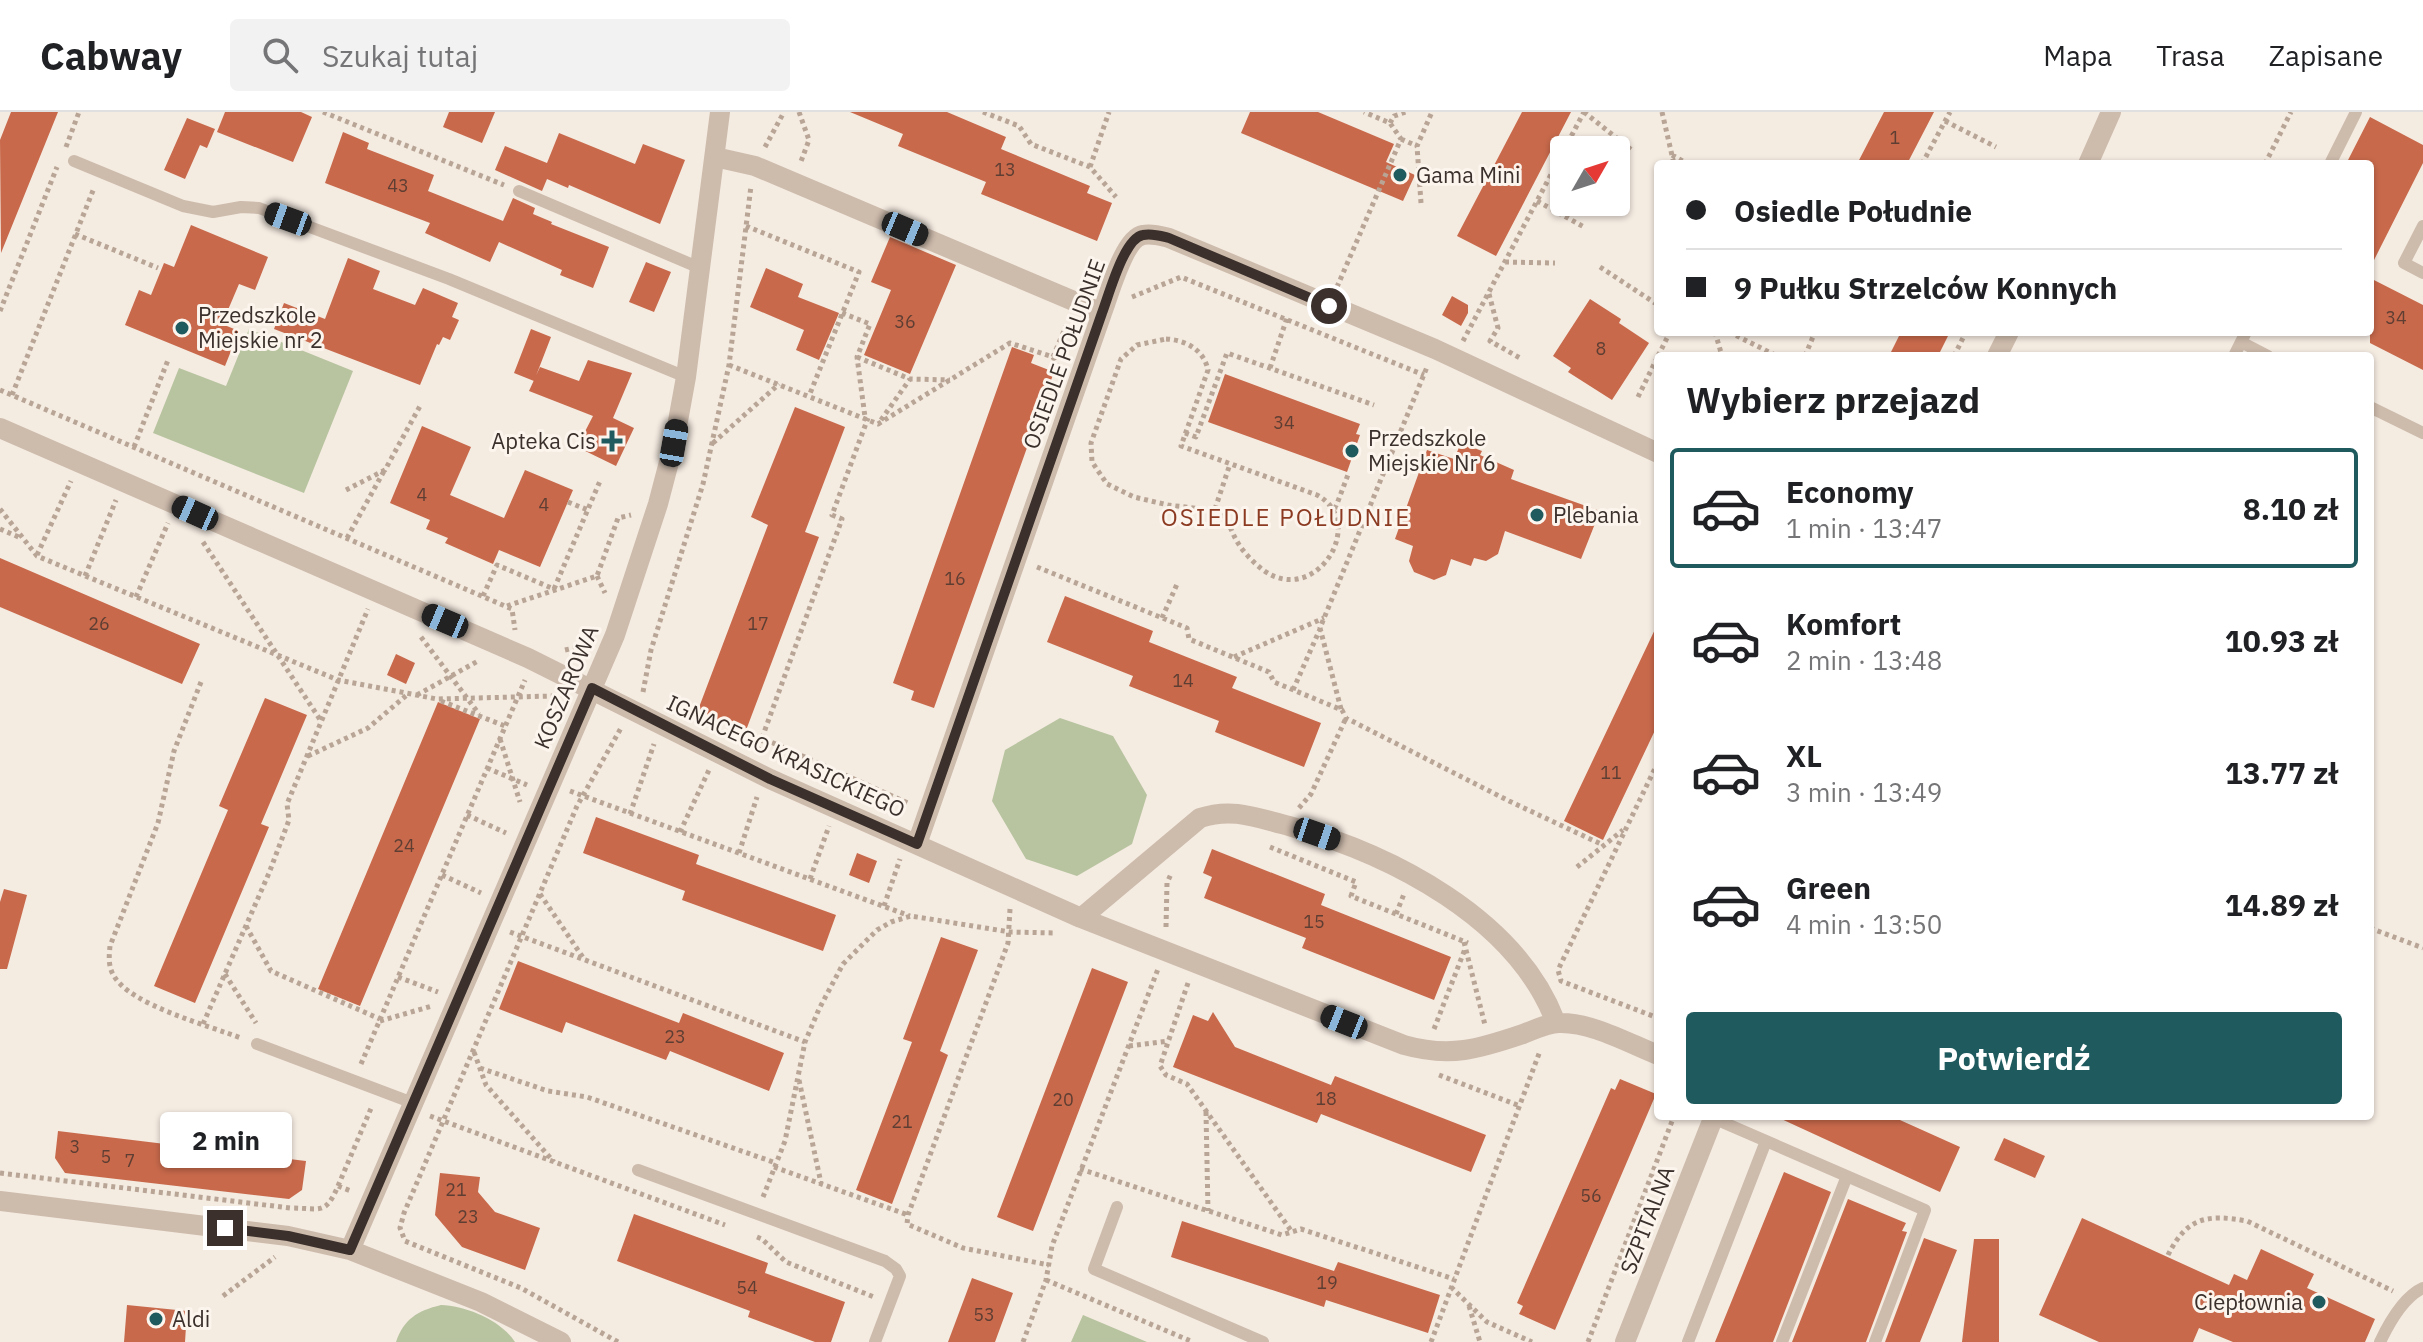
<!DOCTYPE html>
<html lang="pl">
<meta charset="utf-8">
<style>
body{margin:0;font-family:"IBM Plex Sans",sans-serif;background:#f2f2f2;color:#202124;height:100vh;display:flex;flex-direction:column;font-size:30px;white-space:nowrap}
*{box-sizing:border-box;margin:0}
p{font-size:26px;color:#757577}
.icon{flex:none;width:44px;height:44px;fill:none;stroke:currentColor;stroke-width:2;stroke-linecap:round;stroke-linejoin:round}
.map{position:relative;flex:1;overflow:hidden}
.details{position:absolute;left:1654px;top:240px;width:720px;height:768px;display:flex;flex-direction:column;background:#fff;border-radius:8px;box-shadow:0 2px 6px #0004}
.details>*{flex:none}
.banner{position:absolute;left:1654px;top:48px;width:720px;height:176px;border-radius:8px;box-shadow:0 2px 6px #0004;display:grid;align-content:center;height:176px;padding:0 32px;background:#fff}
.needle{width:52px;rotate:51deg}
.controls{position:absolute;left:1550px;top:24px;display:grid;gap:16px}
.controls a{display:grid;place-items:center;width:80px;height:80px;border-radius:8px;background:#fff;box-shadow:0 2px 6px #0004;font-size:40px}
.end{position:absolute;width:36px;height:36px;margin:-18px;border:10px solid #3b302b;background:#fff;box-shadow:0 0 0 4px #fff}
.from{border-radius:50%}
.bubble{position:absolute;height:56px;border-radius:8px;background:#fff;box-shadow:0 2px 6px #0004;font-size:26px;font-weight:700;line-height:56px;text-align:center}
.car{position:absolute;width:24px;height:48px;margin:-24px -12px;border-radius:10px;box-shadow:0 0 6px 2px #0007;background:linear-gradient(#222 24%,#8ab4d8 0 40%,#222 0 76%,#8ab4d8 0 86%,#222 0)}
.banner b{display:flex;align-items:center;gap:28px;height:76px;font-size:30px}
.banner b+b{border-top:2px solid #e0e0e0}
.banner i{width:20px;height:20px;background:#202124}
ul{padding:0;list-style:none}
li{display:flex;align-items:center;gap:24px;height:120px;margin:0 16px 12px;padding:0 16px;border:4px solid transparent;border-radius:8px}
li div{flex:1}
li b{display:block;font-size:30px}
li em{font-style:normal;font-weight:700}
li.selected{border-color:#1f5a5e}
li>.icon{width:72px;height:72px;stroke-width:1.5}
h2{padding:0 32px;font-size:36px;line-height:96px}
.action{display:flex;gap:16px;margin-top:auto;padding:16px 32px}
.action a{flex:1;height:92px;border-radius:8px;background:#1f5a5e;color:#fff;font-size:32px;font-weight:700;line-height:92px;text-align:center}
header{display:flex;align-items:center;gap:48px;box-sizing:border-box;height:112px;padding:0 40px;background:#fff;border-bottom:2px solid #e0e0e0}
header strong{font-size:38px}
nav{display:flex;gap:44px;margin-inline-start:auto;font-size:28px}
.search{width:560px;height:72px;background:#f2f2f2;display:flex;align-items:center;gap:20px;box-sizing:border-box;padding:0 28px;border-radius:8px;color:#757577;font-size:30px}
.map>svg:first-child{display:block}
</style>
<header>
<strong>Cabway</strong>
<div class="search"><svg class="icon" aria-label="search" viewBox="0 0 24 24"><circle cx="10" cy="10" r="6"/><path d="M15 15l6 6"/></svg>Szukaj tutaj</div>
<nav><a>Mapa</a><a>Trasa</a><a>Zapisane</a></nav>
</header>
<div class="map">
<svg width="2423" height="1230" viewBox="0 0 2423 1230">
<rect width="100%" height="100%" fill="#f4ebe1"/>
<path fill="#b8c4a0" d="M249,217L353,259L304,381L153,321L179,256L226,274Z
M1060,606L1113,624L1147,683L1132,732L1077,764L1026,747L992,689L1005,638Z
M441,1193C466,1194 501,1208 515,1230H396C404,1207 417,1199 441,1193Z
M1083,1203L1147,1230H1071Z"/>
<path fill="#c8694b" d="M11,0H58L1,141L0,28Z
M225,0H301L312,5L293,50L217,20Z
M449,0H495L482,31L443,15Z
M850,0H947L1006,25L1001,37L1090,74L1087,81L1112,91L1097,129L981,82L986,70L898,34L903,22Z
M1250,0H1318L1394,32L1386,50L1415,63L1403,89L1241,21Z
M1522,0H1571L1496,144L1457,124Z
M1884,0H1934L1907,52H1857Z
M2370,5L2423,33V51L2370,156V52H2346Z
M187,6L215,17L207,36L200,33L185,67L164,58Z
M343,20L369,31L367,37L434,63L428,79L503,109L513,86L535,96L533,102L552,110L551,112L609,135L593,176L560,163L562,158L499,130L490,150L425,121L430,111L325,71Z
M559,21L635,52L643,32L685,48L660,112L569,73L568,76L547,67L542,79L495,58L505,34L547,51Z
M191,113L268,145L255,178L239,172L222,212L239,219L225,254L125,213L139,178L151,183L164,151L174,155Z
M890,125L956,153L910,262L864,243L891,178L871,170Z
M348,146L380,159L373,177L415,193L423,176L458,191L452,205L459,208L450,228L443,225L439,233L437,232L420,273L274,217L284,191L325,207Z
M646,150L671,160L654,200L629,190Z
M766,156L803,172L798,185L839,201L819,248L796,238L804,218L750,195Z
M2370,166L2423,193V258L2370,231Z
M1452,184L1468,193V201L1461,214L1442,203Z
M1590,187L1621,207L1619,211L1649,231L1612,288L1568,260L1571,256L1553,244Z
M531,217L551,225L534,269L514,261Z
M1901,220H1950L1938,244H1889Z
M1012,235L1034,243L1031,251L1054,260L934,596L911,588L914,579L893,571Z
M588,248L632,261L613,306L634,316L616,354L577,335L593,304L529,279L540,255L579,269Z
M1225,262L1360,312L1356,322L1360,323L1347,360L1208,310Z
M795,295L845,315L805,420L819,425L745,621L698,598L768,413L751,405Z
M422,314L471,335L450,383L504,406L525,358L573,378L540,455L499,438L493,452L445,431L448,426L426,417L430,408L390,391Z
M1461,331L1482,339L1480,343L1514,358L1511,367L1600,399L1581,447L1505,419L1498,442L1486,449L1474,446L1471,454L1451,447L1446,463L1434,468L1414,460L1409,449L1413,434L1395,427L1427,338L1454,347Z
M0,446L200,532L182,572L0,495Z
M1065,484L1153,519L1149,530L1237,565L1232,576L1321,611L1304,655L1215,620L1219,609L1129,574L1133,564L1047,530Z
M1658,511V612L1603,728L1564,709Z
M396,542L415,551L406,572L387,563Z
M265,586L307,603L261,712L269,715L195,891L154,874L228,698L219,694Z
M438,590L480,607L360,894L318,877Z
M596,705L699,743L696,752L836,803L823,839L682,788L685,779L583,741Z
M1212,737L1325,782L1321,793L1451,845L1434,888L1302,836L1306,826L1204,786L1212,765L1203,761Z
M857,741L877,749L869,771L849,763Z
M4,777L27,783L7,857H0V790Z
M941,825L978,838L940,939L948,943L892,1092L856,1078L912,930L903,927Z
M518,849L679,911L683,901L784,941L769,979L670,939L666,948L566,910L562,921L499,897Z
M1092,856L1128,870L1033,1119L997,1105Z
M1213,900L1235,935L1331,973L1335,964L1486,1023L1471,1060L1321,1002L1317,1011L1173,955L1193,903L1208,909Z
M1620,967L1656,982L1555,1218L1519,1202L1523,1194L1517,1191L1611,976L1615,978Z
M1775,1004H1891L1960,1035L1940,1080Z
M58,1019L306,1049L302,1078L289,1087L65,1061L55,1046Z
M2004,1026L2045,1044L2035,1066L1994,1048Z
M1784,1060L1831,1080L1773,1230H1715Z
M440,1061L480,1065L478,1080L495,1100L540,1116L525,1158L462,1135L435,1103Z
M1848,1087L1906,1111L1902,1119L1907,1120L1866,1230H1792Z
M634,1102L768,1151L765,1161L845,1190L831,1230H815L748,1205L750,1199L617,1149Z
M2082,1106L2229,1173L2234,1162L2247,1168L2261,1137L2314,1162L2307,1176L2375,1207L2365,1230H2233L2199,1216L2193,1230H2099L2039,1203Z
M1182,1109L1334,1159L1338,1150L1440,1183L1428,1221L1326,1188L1324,1195L1171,1145Z
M1924,1126L1957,1138L1920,1230H1885Z
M1974,1127H1999V1230H1962Z
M972,1166L1013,1181L995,1230H948Z
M127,1193L187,1199L185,1230H124Z"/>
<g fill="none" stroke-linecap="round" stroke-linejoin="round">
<path stroke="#b9a596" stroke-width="5" stroke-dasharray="4 4" stroke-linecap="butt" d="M323,0L504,73
M799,0L809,28L800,52
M983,0L1019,14L1031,32L1090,55L1116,85
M1584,0L1633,39
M1662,0L1674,52
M1945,9L1996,35
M1390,11L1394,4L1406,0
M1401,27L1417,34
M66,35L79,0
M765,35L784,0
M1672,43L1688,52
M1922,52L1950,0
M2265,52L2291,0
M1090,55L1109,0
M1537,89L1584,115
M1421,91L1417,34L1432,0
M746,114L859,160L809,284
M75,122L158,156
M1505,150L1555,151
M1600,155L1658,193
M1337,175L1401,27L1390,11L1364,0
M1489,182L1498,216L1490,229L1520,246
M1132,185L1181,165L1424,263
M0,199L57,55
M842,201L870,212L857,245L865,305
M1715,220L1722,244
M1729,220L1777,244
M1166,227C1186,228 1204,238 1208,258L1181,334L1317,383C1369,411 1315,496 1263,458C1254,451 1244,441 1238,431C1231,420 1229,408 1219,399L1168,393L1134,385L1107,372L1092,350L1091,331L1121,247L1137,233Z
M1463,229L1584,0
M1658,244L1670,220
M1805,244L1815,220
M1954,244L1966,220
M857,245L910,267L950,268
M1053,245L1060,258
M729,253L878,312L1010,231L1053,245L1066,214
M1270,256L1287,206
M0,278L512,497L515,518
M12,283L94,76
M1638,285L1658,244
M881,308L910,267
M1185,321L1196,325L1227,241L1374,293
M713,331L779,272
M134,335L168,248
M346,378L385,358L420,294
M568,390L588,398
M0,397L37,444L338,568L437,587L553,584
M1215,397L1230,352
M1335,397L1349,360
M0,417L21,426
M347,426L384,359
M203,430L321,609
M37,443L71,369
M1037,455L1187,516L1189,527L1269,560L1274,570L1342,598L1346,606L1509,689L1603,733
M85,464L116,388
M597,464L605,481
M483,484L497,453L554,477L600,369
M136,485L168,411
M507,494L597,464L618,406L631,403
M1162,506L1178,470
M421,525L479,602
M565,538L582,534L588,529
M1234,545L1324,506
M201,570L174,639L158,711L110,834C109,844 108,855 114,864C130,893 210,914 241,926
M1293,578L1320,517
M643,580L651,538L703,372L729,253L751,74
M417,583L478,549
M441,589L505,614
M1341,597L1320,516L1427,255
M762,626L842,407L832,403L868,306
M500,627L520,690
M757,638L762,626L910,692
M308,644L368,616L408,582
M1658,650L1558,858L1561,869L1658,906
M487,656L527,673
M570,679L910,804
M1299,696L1311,682L1346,606
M630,702L654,632
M467,703L506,721
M680,720L709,658
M1270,735L1356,770L1351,784L1468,831
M739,741L757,685
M1577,755L1623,718
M442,763L481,781
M810,767L829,714
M540,782L584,847
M884,794L900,747
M1010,797L1008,831L908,1103L907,1112L963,1136L1049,1153
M1396,802L1404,782
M246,814L271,859L380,907
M1166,815L1167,771L1171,762
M2370,816L2423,836
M510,820L805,930
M1464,830L1485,913
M225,862L256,911
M398,865L438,880
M1188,871L1160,954L1166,963L1187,972L1292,1120
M380,909L432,894
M203,912L269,761L289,708L287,692L368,497
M1434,917L1465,837
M1129,934L1168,929
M474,940L486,973L554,1050
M361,952L525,568
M480,956L548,979L587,985L776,1051
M1439,963L1520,994
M799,968L821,1071
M1206,1000L1208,1099
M430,1004L725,1113
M774,1055L908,1103
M1080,1057L1282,1123L1301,1117L1454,1167
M0,1061L290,1096C321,1096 325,1104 338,1074L351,1079
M338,1074L372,994
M763,1085L785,1029L805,930L819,897L843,852L877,818L891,810L911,804L1010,820L1055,821
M757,1125L762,1127L786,1150L874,1185
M2168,1143C2187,1105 2207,1102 2247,1109L2393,1179
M1046,1168L1193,1230
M1451,1175L1487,1210L1532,1230
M223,1184L275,1145
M1469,1194L1480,1230
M618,1230L521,1176L405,1129L400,1116L404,1101L577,694L621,616
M1023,1230L1046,1168L1052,1134L1158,857
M1431,1230L1540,939
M1588,1230L1674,1004"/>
<path stroke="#cdbbac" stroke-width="12" d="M74,49L183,94L213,100L241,95L259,96L449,167L686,265
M2330,52L2356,0
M519,79L700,156
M2423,114L2404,151L2423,161
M2241,230L2268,244
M2234,244L2246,220
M2370,295L2423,321
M257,932L413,991
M1713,1006L1925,1098L1875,1230
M638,1058L885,1149L896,1157L900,1164L875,1230
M1117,1095L1094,1157L1263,1230
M1688,1230L1766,1029
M1782,1230L1847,1064
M2380,1230C2389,1211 2403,1185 2423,1176"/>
<path stroke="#cdbbac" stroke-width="20" d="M715,45L755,54L1102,201
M2088,52L2111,0
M1997,244L2009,220
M0,316L528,546L770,667L1081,806L1404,933C1450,946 1479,937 1523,922C1534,918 1547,911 1559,911C1591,910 1628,931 1658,943
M917,732L1102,201C1109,183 1124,126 1143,123C1152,121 1161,124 1169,126L1435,237L1658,341
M1081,806L1200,706C1233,695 1257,706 1289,714C1391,742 1517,806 1556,911
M0,1089L288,1124L350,1138L481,1190L561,1230
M350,1138L615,523L658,392L674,331L686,265L720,0
M1625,1230L1714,1004"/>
</g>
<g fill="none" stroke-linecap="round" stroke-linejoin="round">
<path stroke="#3b302b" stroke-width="10" d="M225,1116L288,1124L350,1138L592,576L770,667L917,732L1102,201C1109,183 1124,126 1143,123C1152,121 1161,124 1169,126L1329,194"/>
</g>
<g fill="#1f5a5e" stroke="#fbf5ee" stroke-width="3">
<circle cx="1400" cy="63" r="8"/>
<circle cx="182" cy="216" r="8"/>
<path d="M608 317h8v8h8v8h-8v8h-8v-8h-8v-8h8z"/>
<circle cx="1352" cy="339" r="8"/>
<circle cx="1537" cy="403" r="8"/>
<circle cx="2319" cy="1190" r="8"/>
<circle cx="156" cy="1207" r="8"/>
</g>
<g text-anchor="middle" stroke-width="6" stroke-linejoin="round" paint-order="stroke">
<g font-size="18" fill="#5e3e33">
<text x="1895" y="32">1</text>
<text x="1005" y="64">13</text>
<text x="398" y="80">43</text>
<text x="2396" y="212">34</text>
<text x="905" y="216">36</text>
<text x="1601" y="243">8</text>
<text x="1284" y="317">34</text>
<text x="422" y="389">4</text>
<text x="544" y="399">4</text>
<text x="955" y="473">16</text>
<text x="99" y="518">26</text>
<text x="758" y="518">17</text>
<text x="1183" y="575">14</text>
<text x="1611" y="667">11</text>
<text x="404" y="740">24</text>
<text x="1314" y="816">15</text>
<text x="675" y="931">23</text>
<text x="1326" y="993">18</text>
<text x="1063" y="994">20</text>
<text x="902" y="1016">21</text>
<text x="75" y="1041">3</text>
<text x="106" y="1051">5</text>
<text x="130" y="1055">7</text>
<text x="456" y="1084">21</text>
<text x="1591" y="1090">56</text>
<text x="468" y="1111">23</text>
<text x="1327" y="1177">19</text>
<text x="747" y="1182">54</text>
<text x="984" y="1209">53</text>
</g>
<g font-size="22" fill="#3b302b" stroke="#fbf5ee" text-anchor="start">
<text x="1416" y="71">Gama Mini</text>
<text x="198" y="211">Przedszkole<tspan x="198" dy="25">Miejskie nr 2</tspan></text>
<text x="1368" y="334">Przedszkole<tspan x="1368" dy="25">Miejskie Nr 6</tspan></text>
<text x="596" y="337" text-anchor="end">Apteka Cis</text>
<text x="1553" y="411">Plebania</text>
<text x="2303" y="1198" text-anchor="end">Ciepłownia</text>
<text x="172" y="1215">Aldi</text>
</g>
<g font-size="22" fill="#3b302b" stroke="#fbf5ee">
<text transform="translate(1064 242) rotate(-70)" y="8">OSIEDLE POŁUDNIE</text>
<text transform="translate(566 575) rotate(-67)" y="8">KOSZAROWA</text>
<text transform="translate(786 644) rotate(25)" y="8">IGNACEGO KRASICKIEGO</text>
<text transform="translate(1647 1108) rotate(-69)" y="8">SZPITALNA</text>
</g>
<g font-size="24" letter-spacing="2" fill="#8c3b22" stroke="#fbf5ee">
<text x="1286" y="414">OSIEDLE POŁUDNIE</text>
</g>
</g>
</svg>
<div class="controls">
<a><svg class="needle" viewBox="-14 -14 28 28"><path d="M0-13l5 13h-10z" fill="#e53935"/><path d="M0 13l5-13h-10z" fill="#757577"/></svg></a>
</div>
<i class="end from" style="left:1329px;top:194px"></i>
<i class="end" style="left:225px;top:1116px"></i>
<div class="bubble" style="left:160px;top:1000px;width:132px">2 min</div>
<i class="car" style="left:288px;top:107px;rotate:290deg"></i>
<i class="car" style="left:905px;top:117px;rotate:113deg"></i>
<i class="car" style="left:674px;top:331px;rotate:10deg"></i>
<i class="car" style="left:195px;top:401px;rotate:294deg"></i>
<i class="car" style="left:445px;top:509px;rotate:293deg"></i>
<i class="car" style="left:1317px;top:722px;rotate:109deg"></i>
<i class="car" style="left:1344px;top:910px;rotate:292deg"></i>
<div class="banner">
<b><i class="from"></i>Osiedle Południe</b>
<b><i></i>9 Pułku Strzelców Konnych</b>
</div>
<section class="details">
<h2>Wybierz przejazd</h2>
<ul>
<li class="selected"><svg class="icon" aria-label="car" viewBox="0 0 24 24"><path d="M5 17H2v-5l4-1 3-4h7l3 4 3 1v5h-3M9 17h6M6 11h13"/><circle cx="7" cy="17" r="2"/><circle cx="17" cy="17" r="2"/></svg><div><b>Economy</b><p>1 min · 13:47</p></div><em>8.10 zł</em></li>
<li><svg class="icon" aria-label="car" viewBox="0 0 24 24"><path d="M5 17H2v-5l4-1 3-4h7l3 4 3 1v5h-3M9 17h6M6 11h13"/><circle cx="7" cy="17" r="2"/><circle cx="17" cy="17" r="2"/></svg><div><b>Komfort</b><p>2 min · 13:48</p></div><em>10.93 zł</em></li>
<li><svg class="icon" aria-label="car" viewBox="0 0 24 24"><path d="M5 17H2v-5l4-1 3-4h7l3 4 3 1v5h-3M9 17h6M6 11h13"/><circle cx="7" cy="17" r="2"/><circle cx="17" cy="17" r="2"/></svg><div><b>XL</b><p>3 min · 13:49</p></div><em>13.77 zł</em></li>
<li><svg class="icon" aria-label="car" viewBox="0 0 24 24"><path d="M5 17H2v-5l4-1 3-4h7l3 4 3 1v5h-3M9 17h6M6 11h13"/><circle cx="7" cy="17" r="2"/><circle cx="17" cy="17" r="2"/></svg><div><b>Green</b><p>4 min · 13:50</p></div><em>14.89 zł</em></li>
</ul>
<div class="action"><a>Potwierdź</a></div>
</section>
</div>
